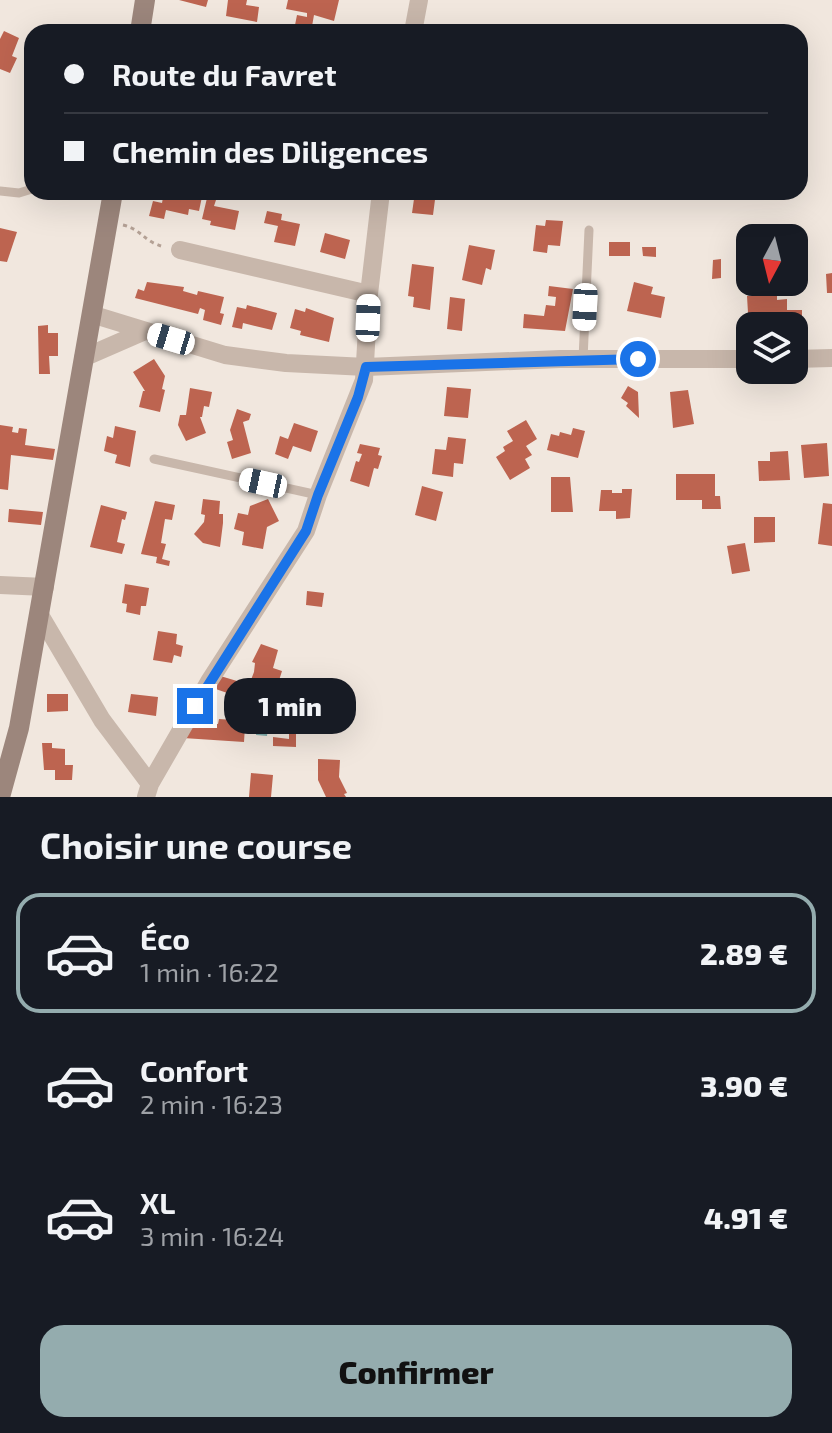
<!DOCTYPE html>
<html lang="fr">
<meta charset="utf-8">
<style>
body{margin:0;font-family:"Exo 2",sans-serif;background:#20242c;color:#f1f3f6;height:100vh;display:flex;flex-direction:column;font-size:30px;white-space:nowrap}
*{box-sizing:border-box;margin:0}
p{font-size:26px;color:#9ea1a6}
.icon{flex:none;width:44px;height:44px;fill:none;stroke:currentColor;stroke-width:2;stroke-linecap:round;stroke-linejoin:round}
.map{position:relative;height:797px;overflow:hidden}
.sheet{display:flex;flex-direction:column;background:#171b24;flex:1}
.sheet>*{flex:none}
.hud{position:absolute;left:24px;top:24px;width:784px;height:176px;border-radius:24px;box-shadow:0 8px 32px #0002;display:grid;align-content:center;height:176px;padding:0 40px;background:#171b24}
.needle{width:52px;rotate:187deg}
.controls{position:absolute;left:736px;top:224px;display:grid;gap:16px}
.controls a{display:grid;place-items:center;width:72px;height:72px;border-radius:16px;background:#171b24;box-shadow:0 8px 32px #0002;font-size:40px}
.end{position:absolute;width:36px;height:36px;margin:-18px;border:10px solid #1a73e8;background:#fff;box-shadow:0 0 0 4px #fff}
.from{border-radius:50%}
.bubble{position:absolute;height:56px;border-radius:24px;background:#171b24;box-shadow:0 8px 32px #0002;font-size:26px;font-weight:800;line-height:56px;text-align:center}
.car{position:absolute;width:24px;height:48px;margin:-24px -12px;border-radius:10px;box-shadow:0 0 6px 2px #0007;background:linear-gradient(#fff 24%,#345 0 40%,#fff 0 76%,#345 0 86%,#fff 0)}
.hud b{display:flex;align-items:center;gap:28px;height:76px;font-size:30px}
.hud b+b{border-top:2px solid #363941}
.hud i{width:20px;height:20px;background:#f1f3f6}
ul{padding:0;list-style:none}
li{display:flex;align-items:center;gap:24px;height:120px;margin:0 16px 12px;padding:0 24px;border:4px solid transparent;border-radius:24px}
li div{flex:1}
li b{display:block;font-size:30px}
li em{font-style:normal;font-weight:800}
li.selected{border-color:#94acae}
li>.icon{width:72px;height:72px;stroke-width:1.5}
h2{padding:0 40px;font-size:36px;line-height:96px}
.primary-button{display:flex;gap:16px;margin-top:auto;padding:16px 40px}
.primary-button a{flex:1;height:92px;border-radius:24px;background:#94acae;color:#111;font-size:32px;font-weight:800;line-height:92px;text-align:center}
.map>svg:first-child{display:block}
</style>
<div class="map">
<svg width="832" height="797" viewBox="0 0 832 797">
<rect width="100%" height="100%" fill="#f1e7de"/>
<path fill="#7facab" d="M258,709L279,711L278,727H268L267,736L256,735Z"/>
<path fill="#bd6450" d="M179,0H208L206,7Z
M228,0H247L246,5L259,7L257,22L226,16Z
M288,0H339L334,21L314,15L311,32L294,30L297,15L307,17V13L286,9Z
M4,31L19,38L12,56L17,58L10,73L0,69V39Z
M164,192L187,195V192H203L199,211L189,209L188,215L166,210L164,219L149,216L153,201L162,203Z
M415,192H436L433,215L412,213Z
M207,198L216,200L214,206L239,211L235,230L210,225L211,221L202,219Z
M267,211L282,214L281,220L300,224L295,246L274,242L278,226L264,223Z
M546,220L563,221L560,246L548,245L547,253L533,251L536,225L545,226Z
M0,228L17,232L7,262L0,261Z
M325,233L350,240L345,259L320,252Z
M609,242H630V256H609Z
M469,245L495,250L491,270L486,268L482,285L462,280Z
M642,247H656V257L643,256Z
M721,259V278L712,279L713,260Z
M412,264L434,267L430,310L413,307L414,297L408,296Z
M832,273V293H827L826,274Z
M147,282L184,287L183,291L197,295L198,291L224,297L220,313L224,314L221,325L203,320L205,310L200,308L198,314L135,298L138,289L144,291Z
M634,282L653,287L651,294L665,297L661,318L627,311Z
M549,286L573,289L565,331L523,328L524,314L544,316L546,305L555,306L556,297L548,296Z
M759,289H777V300L787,299V310H802V330L794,331V326H787V322H763V312L748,313L747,296H759Z
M450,297L465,299L462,331L447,329Z
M247,305L277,313L272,330L243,323L242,329L232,327L237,307L246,309Z
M306,308L334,318L329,342L300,335L301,331L290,328L295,309L305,312Z
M48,325V333H58V356H49L50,374H39L38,326Z
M154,359L165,376L162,389L165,390L160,412L139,407L143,391H145L133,372Z
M628,386L638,392L639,418L626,406L628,403L621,398Z
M447,387L471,389L468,418L444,416Z
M190,388L212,392L209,407L204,406L202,417H200L206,433L186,441L178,425L180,415H186Z
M688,390L694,424L673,428L670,392Z
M237,409L251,414L249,420L243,422L251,453L232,459L227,442L233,440L230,430Z
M526,420L537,439L526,446L532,455L525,459L530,468L510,480L496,457L505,451L503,447L513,441L507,431Z
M294,423L318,431L311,452L293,446L288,459L275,454L280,436L288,439Z
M0,425L13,427L12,432L18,433L19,428L27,429L25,445L55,449L53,460L11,455L8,490L0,489Z
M115,426L136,431L130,467L115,463L117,455L104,451L107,436L113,438Z
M573,428L585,431L578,458L547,450L551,434L559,436L560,432L571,435Z
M448,437L466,439L463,464L454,463L453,477L432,474L435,449L446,450Z
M827,443L829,476L804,478L801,445Z
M360,444L380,448L378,455L382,456L378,469L374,468L369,487L350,481L356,461L359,462L362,454L357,453Z
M788,451L790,480L759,481L758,461H770V452Z
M676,474H715V496H720L721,509H702V500H676Z
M551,477H570L573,512H551Z
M422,486L443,492L436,521L415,515Z
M622,489H632L630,518L616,519V511H599L601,490H612V493H622Z
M203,499L220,501L219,514H223V523L220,547L203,543L194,534L204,522L205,515L201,514Z
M268,499L279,521L267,527L263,549L242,545L244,532L234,529L238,513L248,515L250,506Z
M155,501L175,505L172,520L165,519L161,543L166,544L162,559L170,561L169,566L156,563L157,557L141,554Z
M823,503L832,504V546L818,544Z
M101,505L127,512L125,520L122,519L117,542L125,544L122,554L90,547Z
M9,509L43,512L41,525L8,522Z
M754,517H775V542L754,543Z
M745,543L750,571L732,574L727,546Z
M125,584L149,588L146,606H141L140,615L126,612L127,604L122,603Z
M307,591L324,593L322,607L306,605Z
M158,631L177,634L176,644L183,646L181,657L174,655L172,663L153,660Z
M261,644L278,650L273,668L282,671L275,693L249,685L254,672L255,663L252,662Z
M217,675L237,681L233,695L210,687Z
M47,694H68V711L47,712Z
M131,694L158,697L156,716L128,712Z
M219,719L233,720V725L245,726L244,742L183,738L191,722L218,724Z
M289,730L296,731V747L273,746V737L289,739Z
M42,743H52V748L65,749V765H73L72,780H55V770H44Z
M318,759L340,760L339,777L347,793L344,794L346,797H326L318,780Z
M251,773L273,775L271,797H249Z"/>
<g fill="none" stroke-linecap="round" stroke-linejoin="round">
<path stroke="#b4a195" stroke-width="3" stroke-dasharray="4 4" stroke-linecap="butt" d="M123,225C143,230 143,242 165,247"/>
<path stroke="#c8b7ab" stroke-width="9" d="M0,191L19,193L32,189
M583,359L589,230
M154,459L318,495"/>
<path stroke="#c8b7ab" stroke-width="18" d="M413,32L419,0
M180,250L369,294
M91,314L225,355L286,363L366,367L560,359H750
M83,358L145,331
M794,359L832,358
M0,585L45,587
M40,615L102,720L150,784
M146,797L150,784L210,680L306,531L318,495L364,380L369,294L381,192"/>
<path stroke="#9c867c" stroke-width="20" d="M140,32L145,0
M0,797L19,728L113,192"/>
</g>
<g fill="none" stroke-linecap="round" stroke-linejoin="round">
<path stroke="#1a73e8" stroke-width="10" d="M195,706L306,531L318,495L358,397L366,367L638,359"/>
</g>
</svg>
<div class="controls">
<a><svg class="needle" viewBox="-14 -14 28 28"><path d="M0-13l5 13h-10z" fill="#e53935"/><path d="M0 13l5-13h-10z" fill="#9ea1a6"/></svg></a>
<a><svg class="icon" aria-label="layers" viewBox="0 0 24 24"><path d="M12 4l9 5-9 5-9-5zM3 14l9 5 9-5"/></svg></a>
</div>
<i class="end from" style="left:638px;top:359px"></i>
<i class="end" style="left:195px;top:706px"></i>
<div class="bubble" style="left:224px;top:678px;width:132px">1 min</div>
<i class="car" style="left:585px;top:307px;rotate:183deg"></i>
<i class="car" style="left:368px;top:318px;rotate:2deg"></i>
<i class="car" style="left:171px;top:339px;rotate:287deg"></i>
<i class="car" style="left:263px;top:483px;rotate:282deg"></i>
<div class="hud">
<b><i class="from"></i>Route du Favret</b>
<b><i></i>Chemin des Diligences</b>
</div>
</div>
<section class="sheet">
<h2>Choisir une course</h2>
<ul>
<li class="selected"><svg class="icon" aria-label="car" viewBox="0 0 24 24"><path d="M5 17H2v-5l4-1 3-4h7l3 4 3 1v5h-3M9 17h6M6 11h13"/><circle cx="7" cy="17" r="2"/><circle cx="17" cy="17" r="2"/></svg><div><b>Éco</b><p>1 min · 16:22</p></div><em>2.89 €</em></li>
<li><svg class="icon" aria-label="car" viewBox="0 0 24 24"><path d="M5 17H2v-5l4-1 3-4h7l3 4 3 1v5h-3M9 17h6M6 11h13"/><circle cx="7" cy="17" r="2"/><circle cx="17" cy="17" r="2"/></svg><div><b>Confort</b><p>2 min · 16:23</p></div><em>3.90 €</em></li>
<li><svg class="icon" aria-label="car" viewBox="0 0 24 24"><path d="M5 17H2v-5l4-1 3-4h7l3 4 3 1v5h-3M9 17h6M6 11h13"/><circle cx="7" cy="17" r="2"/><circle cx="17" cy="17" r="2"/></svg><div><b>XL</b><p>3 min · 16:24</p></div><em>4.91 €</em></li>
</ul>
<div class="primary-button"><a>Confirmer</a></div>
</section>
